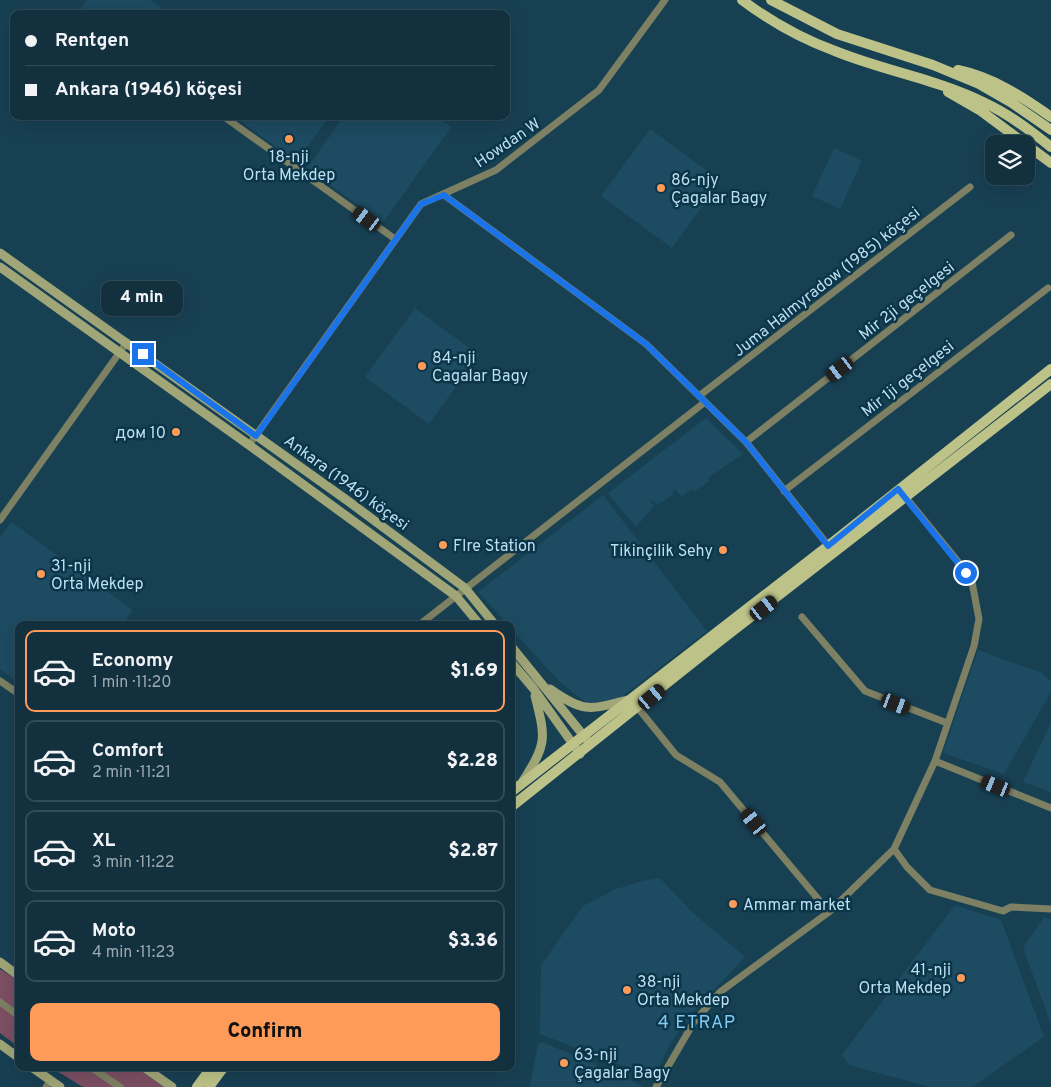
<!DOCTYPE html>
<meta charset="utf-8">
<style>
body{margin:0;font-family:Overpass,sans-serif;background:#1b3845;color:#f1f3f6;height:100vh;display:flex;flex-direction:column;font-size:19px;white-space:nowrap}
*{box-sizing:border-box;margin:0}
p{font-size:16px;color:#9ca9b0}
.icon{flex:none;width:28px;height:28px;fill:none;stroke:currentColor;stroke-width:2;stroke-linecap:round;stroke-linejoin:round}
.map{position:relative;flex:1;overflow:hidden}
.details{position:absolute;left:15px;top:621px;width:500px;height:450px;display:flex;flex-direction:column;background:#12303e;border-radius:10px;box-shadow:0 5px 20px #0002,0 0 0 1px #314b58}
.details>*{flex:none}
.top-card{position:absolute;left:10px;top:10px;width:500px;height:110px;border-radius:10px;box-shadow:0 5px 20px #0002,0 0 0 1px #314b58;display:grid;align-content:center;height:110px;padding:0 15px;background:#12303e}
.tools{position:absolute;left:985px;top:135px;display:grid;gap:10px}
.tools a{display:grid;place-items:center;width:50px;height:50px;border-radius:10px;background:#12303e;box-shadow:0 5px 20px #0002,0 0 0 1px #314b58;font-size:25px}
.end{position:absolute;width:22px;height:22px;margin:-11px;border:6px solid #1a73e8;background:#fff;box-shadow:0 0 0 2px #fff}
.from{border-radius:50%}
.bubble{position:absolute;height:35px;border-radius:10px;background:#12303e;box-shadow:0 5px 20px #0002,0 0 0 1px #314b58;font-size:16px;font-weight:800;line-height:35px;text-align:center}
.car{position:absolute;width:15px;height:30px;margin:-15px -8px;border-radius:6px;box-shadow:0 0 4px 1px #0007;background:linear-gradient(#222 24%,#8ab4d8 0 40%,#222 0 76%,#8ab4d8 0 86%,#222 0)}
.top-card b{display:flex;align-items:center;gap:18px;height:48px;font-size:19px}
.top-card b+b{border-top:1px solid #314b58}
.top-card i{width:12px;height:12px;background:#f1f3f6}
ul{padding:9px 0 0;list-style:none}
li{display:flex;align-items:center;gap:15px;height:82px;margin:0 10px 8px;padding:0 5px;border:2px solid #314b58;border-radius:10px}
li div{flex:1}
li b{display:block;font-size:19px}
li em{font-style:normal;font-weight:800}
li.selected{border-color:#fe9b59}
li>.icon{width:45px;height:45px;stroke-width:1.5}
.cta{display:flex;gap:10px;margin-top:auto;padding:10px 15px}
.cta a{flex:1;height:58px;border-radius:10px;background:#fe9b59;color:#111;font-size:20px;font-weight:800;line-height:58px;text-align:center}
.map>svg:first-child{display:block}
</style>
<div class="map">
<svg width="1051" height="1087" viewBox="0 0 1051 1087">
<rect width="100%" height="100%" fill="#184053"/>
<path fill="#1d4b61" d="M87,0H150L169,14H77Z
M234,116H330L296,162Z
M344,116H436L451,127L383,223L307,168Z
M650,129L721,181L672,248L601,196Z
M834,148L862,161L840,209L812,196Z
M415,308L479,355L429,424L365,377Z
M706,418L743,454L708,478L710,481L695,491L691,489L682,497L675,489L672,492L674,494L657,505L653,500L650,501L654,506L636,527L608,493Z
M603,495L707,631L620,698L588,704L559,681L511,629V625H508L478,592Z
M11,522L133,610L122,625H19V683L0,669V538Z
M978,650L1042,673L1051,682V692L1004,774L943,753Z
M1051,722V792L1023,782Z
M660,878L692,912L745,957L690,1015L669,1046L654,1078L540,1034L541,965L583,906L616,889L642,881Z
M955,905L1001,920L1044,1037L972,1087H930L849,1065L842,1055Z
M1044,917L1051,920V1024L1023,948Z
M542,1042L616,1073L644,1087H530L537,1049L538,1044Z"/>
<path fill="#7c4f63" d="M0,969L19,981V1041L16,1045L0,1033Z
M52,1068H137L164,1087H83Z"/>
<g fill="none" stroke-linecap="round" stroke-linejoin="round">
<path stroke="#7d8063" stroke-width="7" d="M223,116L395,239
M444,195L646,344L746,442L831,549
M699,396L970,187
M746,442L1011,235
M249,445L421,204L496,170L599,90L665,0
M784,491L1048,288
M0,520L127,342
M802,617L865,691L947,723
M419,625L705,402
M0,681L19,694
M638,708L676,755L720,782L829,912
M935,761L1051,808
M894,849L907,867L930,890L1003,911L1011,907L1051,909
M0,1002L19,1016
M13,1054L19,1047
M92,1068L120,1087
M46,1087L51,1080
M656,1087L694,1022L720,992L829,912L894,849L935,761L974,646L979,619L972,582L960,564L903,494"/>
<path stroke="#a1a678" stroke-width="9" d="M0,253L348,501L465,588L495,625
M0,267L249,445L456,596L480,625
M511,646L588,741
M511,662L533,688L580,754
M550,689C584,713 589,710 628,700
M523,781C547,743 546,739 535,696
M0,962L19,976
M0,1044L19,1058
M33,1068L60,1087
M145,1068L172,1087"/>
<path stroke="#bdc388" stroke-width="10" d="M742,0C770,21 802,39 835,51C884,71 937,79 985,103C1009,114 1031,131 1051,147
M771,0L837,34L933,65L979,84L1012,103L1051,130
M958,70C992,77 1023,97 1051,117
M948,92L981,111L1051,163
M511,792L828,546L1051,369
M511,807L721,640L1051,384
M197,1087L211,1068
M209,1087L223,1068"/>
</g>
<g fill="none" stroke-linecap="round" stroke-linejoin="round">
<path stroke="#1a73e8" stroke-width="6" d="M143,354L256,436L421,204L444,195L646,344L746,442L828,546L898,489L966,573"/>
</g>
<g fill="#fe9b59" stroke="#0b3548" stroke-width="2">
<circle cx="289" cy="139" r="5"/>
<circle cx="661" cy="188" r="5"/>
<circle cx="422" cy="366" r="5"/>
<circle cx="176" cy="432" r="5"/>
<circle cx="443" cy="545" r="5"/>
<circle cx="723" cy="550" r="5"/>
<circle cx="41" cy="574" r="5"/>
<circle cx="733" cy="904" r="5"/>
<circle cx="961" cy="978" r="5"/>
<circle cx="627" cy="990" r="5"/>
<circle cx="564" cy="1063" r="5"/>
</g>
<g text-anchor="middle" stroke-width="5" stroke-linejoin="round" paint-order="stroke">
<g font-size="16" fill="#bcdff3" stroke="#0b3548">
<text transform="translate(507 142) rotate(-34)" y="6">Howdan W</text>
<text transform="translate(826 281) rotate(-38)" y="6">Juma Halmyradow (1985) köçesi</text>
<text transform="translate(906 300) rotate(-38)" y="6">Mir 2ji geçelgesi</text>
<text transform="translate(907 378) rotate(-38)" y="6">Mir 1ji geçelgesi</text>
<text transform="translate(347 482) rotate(36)" y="6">Ankara (1946) köçesi</text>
</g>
<g font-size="16" fill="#bcdff3" stroke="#0b3548" text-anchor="start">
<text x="289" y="162" text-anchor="middle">18-nji<tspan x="289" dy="18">Orta Mekdep</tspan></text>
<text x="671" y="185">86-njy<tspan x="671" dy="18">Çagalar Bagy</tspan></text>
<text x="432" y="363">84-nji<tspan x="432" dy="18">Cagalar Bagy</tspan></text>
<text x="166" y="438" text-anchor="end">дом 10</text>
<text x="453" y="551">FIre Station</text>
<text x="713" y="556" text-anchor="end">Tikinçilik Sehy</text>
<text x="51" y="571">31-nji<tspan x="51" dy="18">Orta Mekdep</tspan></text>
<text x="743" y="910">Ammar market</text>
<text x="951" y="975" text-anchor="end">41-nji<tspan x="951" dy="18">Orta Mekdep</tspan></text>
<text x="637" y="987">38-nji<tspan x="637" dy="18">Orta Mekdep</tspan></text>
<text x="574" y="1060">63-nji<tspan x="574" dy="18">Çagalar Bagy</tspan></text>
</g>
<g font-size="18" letter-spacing="1" fill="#81ccf4" stroke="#0b3548">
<text x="697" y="1028">4 ETRAP</text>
</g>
</g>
</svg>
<div class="tools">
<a><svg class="icon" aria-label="layers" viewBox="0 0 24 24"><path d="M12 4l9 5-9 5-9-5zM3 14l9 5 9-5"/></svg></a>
</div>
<i class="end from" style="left:966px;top:573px"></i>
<i class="end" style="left:143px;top:354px"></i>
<div class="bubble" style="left:101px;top:281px;width:82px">4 min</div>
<i class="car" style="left:367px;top:219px;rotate:306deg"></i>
<i class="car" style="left:840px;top:369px;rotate:232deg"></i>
<i class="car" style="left:764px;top:608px;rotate:52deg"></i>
<i class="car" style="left:652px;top:697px;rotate:50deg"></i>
<i class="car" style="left:896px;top:704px;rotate:111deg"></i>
<i class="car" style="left:996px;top:786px;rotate:292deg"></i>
<i class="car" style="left:754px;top:822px;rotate:321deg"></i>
<div class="top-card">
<b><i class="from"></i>Rentgen</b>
<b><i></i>Ankara (1946) köçesi</b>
</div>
<section class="details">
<ul>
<li class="selected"><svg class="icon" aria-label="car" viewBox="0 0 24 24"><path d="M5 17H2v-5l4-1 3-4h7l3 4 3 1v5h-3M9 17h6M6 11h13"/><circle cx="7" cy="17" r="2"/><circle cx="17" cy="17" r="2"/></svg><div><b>Economy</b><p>1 min · 11:20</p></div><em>$1.69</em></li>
<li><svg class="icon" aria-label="car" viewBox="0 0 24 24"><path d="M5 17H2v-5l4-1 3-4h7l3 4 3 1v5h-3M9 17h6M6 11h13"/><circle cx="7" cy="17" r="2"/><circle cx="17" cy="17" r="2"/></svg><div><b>Comfort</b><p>2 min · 11:21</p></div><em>$2.28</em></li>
<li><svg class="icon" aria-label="car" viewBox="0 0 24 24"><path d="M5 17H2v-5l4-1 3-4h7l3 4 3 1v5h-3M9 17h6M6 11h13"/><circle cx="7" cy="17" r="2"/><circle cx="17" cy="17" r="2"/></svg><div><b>XL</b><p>3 min · 11:22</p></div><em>$2.87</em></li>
<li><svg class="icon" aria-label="car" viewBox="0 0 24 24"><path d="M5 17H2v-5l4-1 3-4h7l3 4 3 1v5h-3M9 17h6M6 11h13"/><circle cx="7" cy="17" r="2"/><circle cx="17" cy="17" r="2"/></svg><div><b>Moto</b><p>4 min · 11:23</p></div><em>$3.36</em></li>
</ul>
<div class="cta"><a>Confirm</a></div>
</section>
</div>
